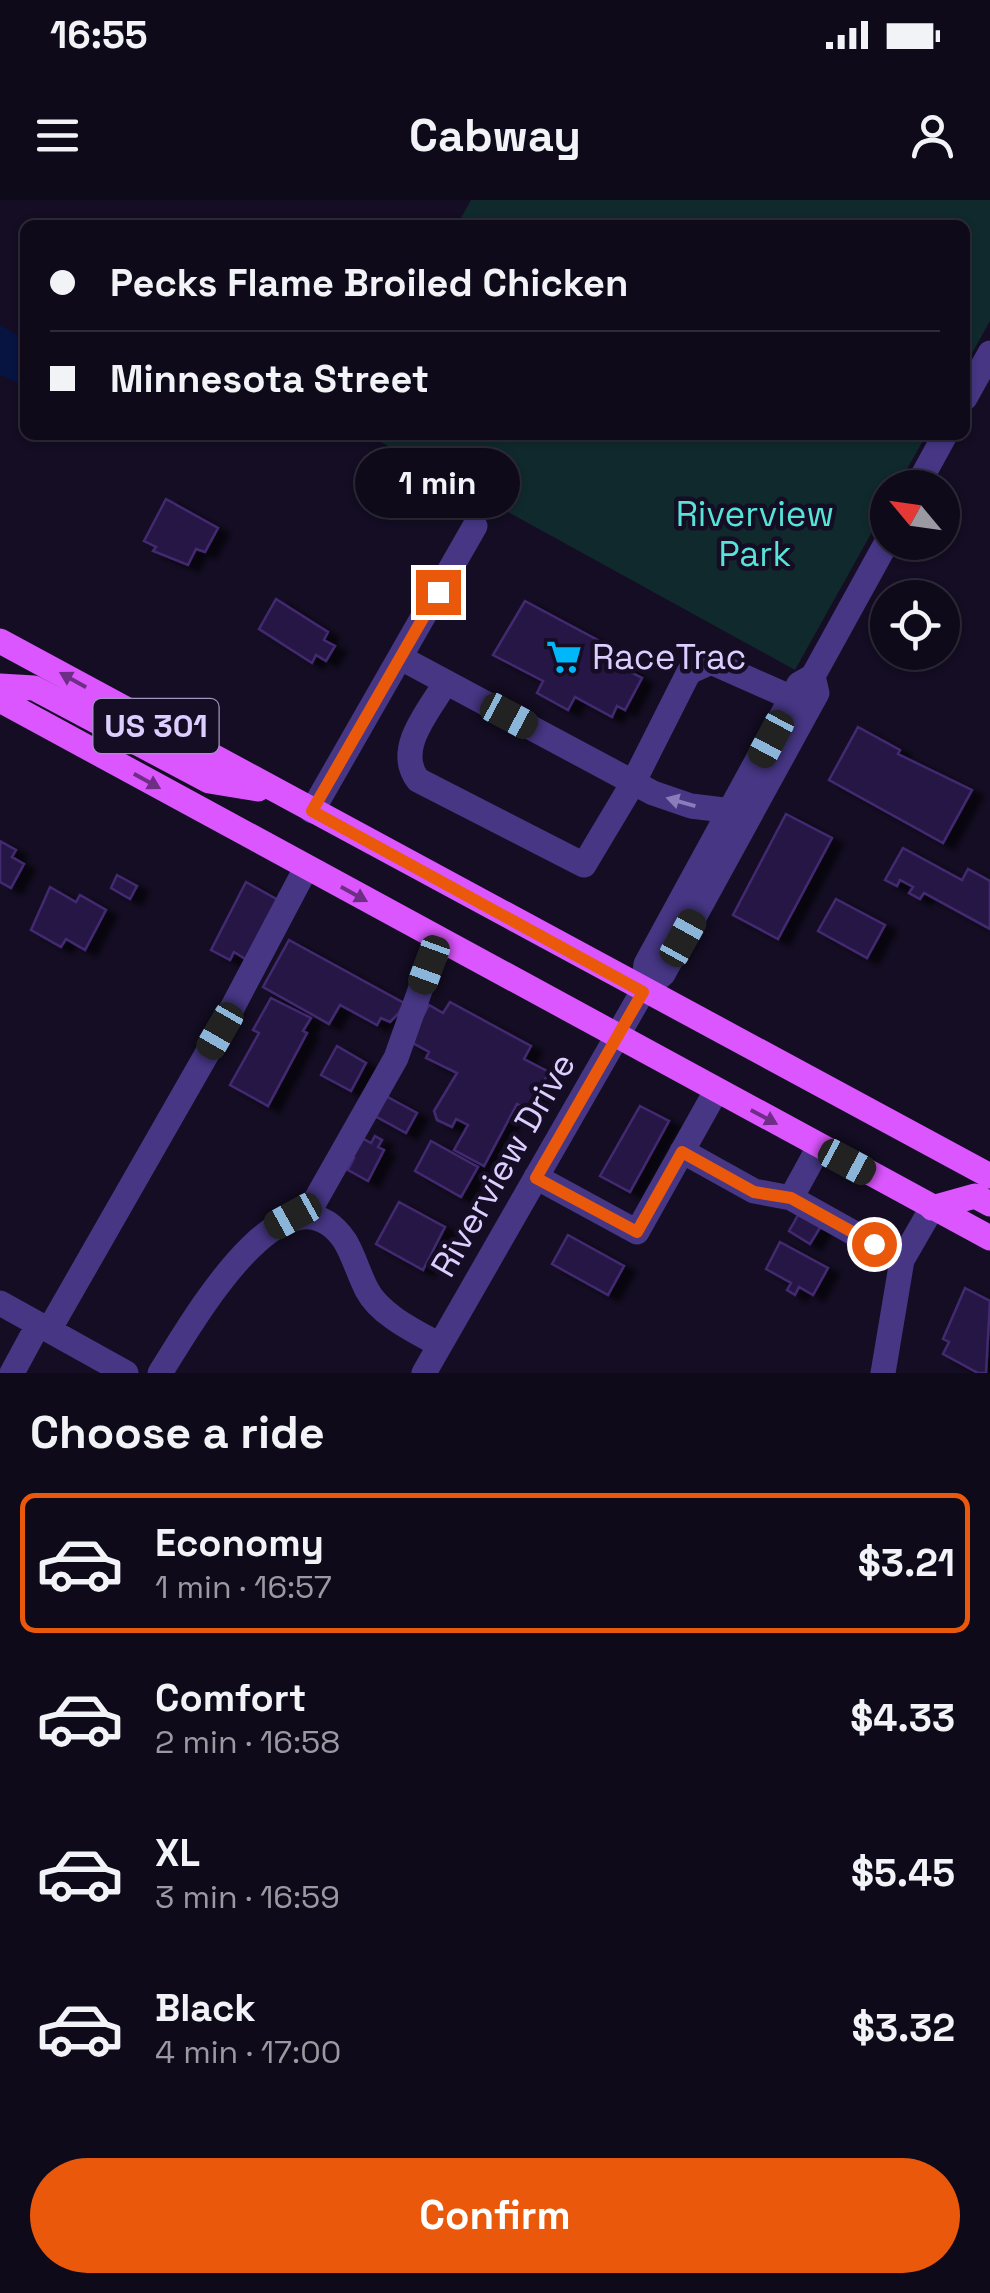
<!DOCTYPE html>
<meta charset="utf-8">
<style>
body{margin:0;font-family:"Space Grotesk",sans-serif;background:#1d1827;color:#f1f3f6;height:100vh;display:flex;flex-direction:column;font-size:38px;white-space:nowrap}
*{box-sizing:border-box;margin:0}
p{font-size:32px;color:#9b9aa2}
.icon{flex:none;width:55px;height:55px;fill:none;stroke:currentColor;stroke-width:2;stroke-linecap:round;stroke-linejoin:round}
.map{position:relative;height:1173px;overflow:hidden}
.sheet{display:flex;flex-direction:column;background:#0f0a1a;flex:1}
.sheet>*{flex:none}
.banner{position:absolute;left:20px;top:20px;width:950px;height:220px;border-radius:15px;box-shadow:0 2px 8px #0004,0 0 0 2px #2f2b39;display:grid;align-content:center;height:220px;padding:0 30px;background:#0f0a1a}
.needle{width:65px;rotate:299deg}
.tools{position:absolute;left:870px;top:270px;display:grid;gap:20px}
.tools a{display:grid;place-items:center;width:90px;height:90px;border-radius:50%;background:#0f0a1a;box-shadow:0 2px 8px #0004,0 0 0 2px #2f2b39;font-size:50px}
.end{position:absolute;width:45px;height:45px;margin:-22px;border:12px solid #ea580c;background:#fff;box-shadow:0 0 0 5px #fff}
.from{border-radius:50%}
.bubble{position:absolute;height:70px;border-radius:35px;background:#0f0a1a;box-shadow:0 2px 8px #0004,0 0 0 2px #2f2b39;font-size:32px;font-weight:600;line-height:70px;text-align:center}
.car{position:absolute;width:30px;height:60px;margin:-30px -15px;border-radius:12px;box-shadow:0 0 8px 2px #0007;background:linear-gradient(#222 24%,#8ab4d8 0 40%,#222 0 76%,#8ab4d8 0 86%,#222 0)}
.banner b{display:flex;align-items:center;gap:35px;height:95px;font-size:38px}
.banner b+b{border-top:2px solid #2f2b39}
.banner i{width:25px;height:25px;background:#f1f3f6}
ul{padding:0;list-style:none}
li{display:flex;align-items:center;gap:30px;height:140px;margin:0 20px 15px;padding:0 10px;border:5px solid transparent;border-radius:15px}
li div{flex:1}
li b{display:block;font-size:38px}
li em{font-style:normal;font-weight:600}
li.current{border-color:#ea580c}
li>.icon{width:90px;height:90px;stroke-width:1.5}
h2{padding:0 30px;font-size:45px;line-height:120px}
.action{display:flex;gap:20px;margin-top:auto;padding:20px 30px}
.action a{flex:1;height:115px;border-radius:60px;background:#ea580c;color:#fff;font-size:40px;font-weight:600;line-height:115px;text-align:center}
.status{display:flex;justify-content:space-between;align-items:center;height:70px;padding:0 50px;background:#0f0a1a;direction:ltr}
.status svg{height:28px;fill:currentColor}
header{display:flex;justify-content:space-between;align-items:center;height:130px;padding:0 30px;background:#0f0a1a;font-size:45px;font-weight:600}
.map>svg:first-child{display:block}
</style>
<div class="status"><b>16:55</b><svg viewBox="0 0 49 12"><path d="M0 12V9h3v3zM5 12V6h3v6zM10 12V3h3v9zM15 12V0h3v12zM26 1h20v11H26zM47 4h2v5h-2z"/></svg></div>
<header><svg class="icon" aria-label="menu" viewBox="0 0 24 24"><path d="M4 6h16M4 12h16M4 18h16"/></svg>Cabway<svg class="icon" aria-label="person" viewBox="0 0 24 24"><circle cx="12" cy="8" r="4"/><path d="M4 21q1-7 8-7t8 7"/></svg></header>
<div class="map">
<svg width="990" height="1173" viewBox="0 0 990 1173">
<defs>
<filter id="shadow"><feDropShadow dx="11" dy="6" stdDeviation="2.5" flood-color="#0009"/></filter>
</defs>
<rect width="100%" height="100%" fill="#140d23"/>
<path fill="#10292d" d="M471,0H990V121L965,166V25H457Z
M368,235H926L897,287L888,288L887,305L795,470Z"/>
<path fill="#071341" d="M0,125L25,139V186L0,175Z"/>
<path fill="#281845" stroke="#432971" stroke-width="2.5" filter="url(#shadow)" d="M166,299L218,328L205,352L196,349L188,365L153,351L156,347L144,341Z
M276,399L328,432L324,440L335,446L326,461L316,455L312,463L259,429Z
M525,401L635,460L629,471L642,478L625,510L617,506L612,517L575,497L568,510L537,493L543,481L493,455Z
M858,527L900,550L898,554L972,590L943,643L829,580Z
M786,614L832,638L778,739L733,715Z
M0,641L16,650L12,657L24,664L11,688L0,682Z
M903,648L962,680L968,669L990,681V729L924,693L920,699L909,693L913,687L900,680L897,686L885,680Z
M117,675L137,686L130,699L111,688Z
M246,682L280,701L247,760L234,752L230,760L211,750Z
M50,687L76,702L80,695L106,710L85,750L66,739L61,747L31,730Z
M836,699L885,725L867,758L818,731Z
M289,740L404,803L398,814L390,822L381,818L377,825L340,805L329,824L263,787Z
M271,798L311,818L303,831L307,833L268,906L230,885L259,833L253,830Z
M450,802L531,846L524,859L549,872L528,910L517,904L484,966L454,950L468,925L456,919L452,927L437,920L434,911L457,873L426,858L429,852L409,841L429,805L443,813Z
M337,846L366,863L351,891L321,875Z
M384,895L417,913L406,933L373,915Z
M640,906L669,921L630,992L600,976Z
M375,936L382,940L378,947L384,950L368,981L348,970L354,958L349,956L360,937L371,943Z
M431,941L478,967L461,997L415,971Z
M399,1002L445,1027L423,1070L376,1044Z
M801,1010L823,1023L810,1044L789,1031Z
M568,1035L624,1066L608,1095L552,1064Z
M780,1042L828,1068L813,1095L799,1087L795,1095L787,1090L791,1083L766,1069Z
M965,1088L990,1101L986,1173H978L943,1154L949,1142L943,1139Z"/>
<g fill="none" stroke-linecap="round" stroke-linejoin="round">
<path stroke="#463684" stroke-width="25" d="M965,198L990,153
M916,288L945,235
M401,458L653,593L691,606L732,611
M446,482C429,511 394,549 418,580L584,665L633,583L689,472L711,462L792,498
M312,611L475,326
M643,791L646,764L799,484L813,476L888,340
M682,951L754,991L791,998L902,1060
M536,977L637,1032L716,891
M791,998L819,947
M307,1015L396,858L429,765L443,743
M0,1103L126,1173
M49,1130L220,831L306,668
M12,1173L38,1125
M160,1173C188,1130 285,953 345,1041C354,1056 359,1075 367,1090C380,1115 416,1132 440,1145
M424,1173L643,791L663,774L817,493L813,476
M883,1173L902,1060L932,1008"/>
<path stroke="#dc56ff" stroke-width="25" d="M0,441L990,976
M0,486L34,488L209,581L258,589
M0,500L990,1038
M932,1008L975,996L990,1004"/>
</g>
<defs><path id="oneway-solid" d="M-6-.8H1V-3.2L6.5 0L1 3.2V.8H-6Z" transform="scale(2.5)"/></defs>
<g fill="#6e2e86">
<use href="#oneway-solid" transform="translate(73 480) rotate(-151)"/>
<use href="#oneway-solid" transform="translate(147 581) rotate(29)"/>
<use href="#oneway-solid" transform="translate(354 694) rotate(29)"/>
<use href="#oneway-solid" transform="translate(764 917) rotate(28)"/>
</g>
<use fill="#8a7bbb" href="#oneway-solid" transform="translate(681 602) rotate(-164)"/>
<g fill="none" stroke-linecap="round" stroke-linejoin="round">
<path stroke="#ea580c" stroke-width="12" d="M438,392L312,611L643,792L536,978L637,1032L682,952L754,992L791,998L874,1044"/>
</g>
<defs>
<symbol id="supermarket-bare" viewBox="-9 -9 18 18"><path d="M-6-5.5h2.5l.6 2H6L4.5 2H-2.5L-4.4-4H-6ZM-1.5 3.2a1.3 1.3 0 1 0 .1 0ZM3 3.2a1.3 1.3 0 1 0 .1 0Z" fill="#00b7fa" stroke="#140d23" stroke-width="2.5" paint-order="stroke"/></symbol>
</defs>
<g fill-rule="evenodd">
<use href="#supermarket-bare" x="539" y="432" width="50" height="50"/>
</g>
<g text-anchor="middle" stroke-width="9" stroke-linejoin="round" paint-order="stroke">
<rect fill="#140d23" stroke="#a095bd" stroke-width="2.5" x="93.5" y="499" width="125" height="54" rx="8"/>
<g font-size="32" font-weight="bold" fill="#dccfff">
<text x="156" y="537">US 301</text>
</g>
<g font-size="35" fill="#56e4d8" stroke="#140d23">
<text x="755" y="326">Riverview<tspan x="755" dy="40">Park</tspan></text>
</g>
<g font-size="35" fill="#dccfff" stroke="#140d23" text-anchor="start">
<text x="592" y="469">RaceTrac</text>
</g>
<g font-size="35" fill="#dccfff" stroke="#140d23">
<text transform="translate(503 965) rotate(-60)" y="12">Riverview Drive</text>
</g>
</g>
</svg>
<div class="tools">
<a><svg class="needle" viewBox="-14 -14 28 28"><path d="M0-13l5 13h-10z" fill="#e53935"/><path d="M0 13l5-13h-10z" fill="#9b9aa2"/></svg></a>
<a><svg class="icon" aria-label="locate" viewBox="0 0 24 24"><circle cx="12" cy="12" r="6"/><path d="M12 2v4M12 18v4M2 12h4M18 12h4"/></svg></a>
</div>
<i class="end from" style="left:874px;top:1044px"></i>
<i class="end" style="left:438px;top:392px"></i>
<div class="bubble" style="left:355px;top:248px;width:165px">1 min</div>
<i class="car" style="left:509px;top:516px;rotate:118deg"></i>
<i class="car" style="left:771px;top:539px;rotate:208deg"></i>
<i class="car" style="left:683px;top:738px;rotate:29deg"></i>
<i class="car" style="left:429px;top:765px;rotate:200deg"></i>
<i class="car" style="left:220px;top:831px;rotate:210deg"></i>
<i class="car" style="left:847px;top:962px;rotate:118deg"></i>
<i class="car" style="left:293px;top:1016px;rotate:241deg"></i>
<div class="banner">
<b><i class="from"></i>Pecks Flame Broiled Chicken</b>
<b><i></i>Minnesota Street</b>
</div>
</div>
<section class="sheet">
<h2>Choose a ride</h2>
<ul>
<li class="current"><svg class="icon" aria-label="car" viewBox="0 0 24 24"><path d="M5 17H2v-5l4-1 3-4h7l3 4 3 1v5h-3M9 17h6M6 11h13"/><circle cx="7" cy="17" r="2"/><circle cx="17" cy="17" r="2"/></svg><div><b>Economy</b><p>1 min · 16:57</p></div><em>$3.21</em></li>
<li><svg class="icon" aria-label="car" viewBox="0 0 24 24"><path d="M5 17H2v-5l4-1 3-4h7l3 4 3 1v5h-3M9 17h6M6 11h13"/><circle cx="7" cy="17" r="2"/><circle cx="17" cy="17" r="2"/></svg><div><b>Comfort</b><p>2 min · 16:58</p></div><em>$4.33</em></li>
<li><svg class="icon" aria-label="car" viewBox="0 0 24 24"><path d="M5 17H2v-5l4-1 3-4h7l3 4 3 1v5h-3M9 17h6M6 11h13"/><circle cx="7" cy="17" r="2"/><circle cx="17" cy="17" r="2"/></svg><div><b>XL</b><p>3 min · 16:59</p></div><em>$5.45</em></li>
<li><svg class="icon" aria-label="car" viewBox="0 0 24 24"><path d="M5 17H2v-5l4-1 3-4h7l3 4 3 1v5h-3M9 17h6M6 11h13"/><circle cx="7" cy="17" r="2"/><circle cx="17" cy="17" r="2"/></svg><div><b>Black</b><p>4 min · 17:00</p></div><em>$3.32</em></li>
</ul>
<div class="action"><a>Confirm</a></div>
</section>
